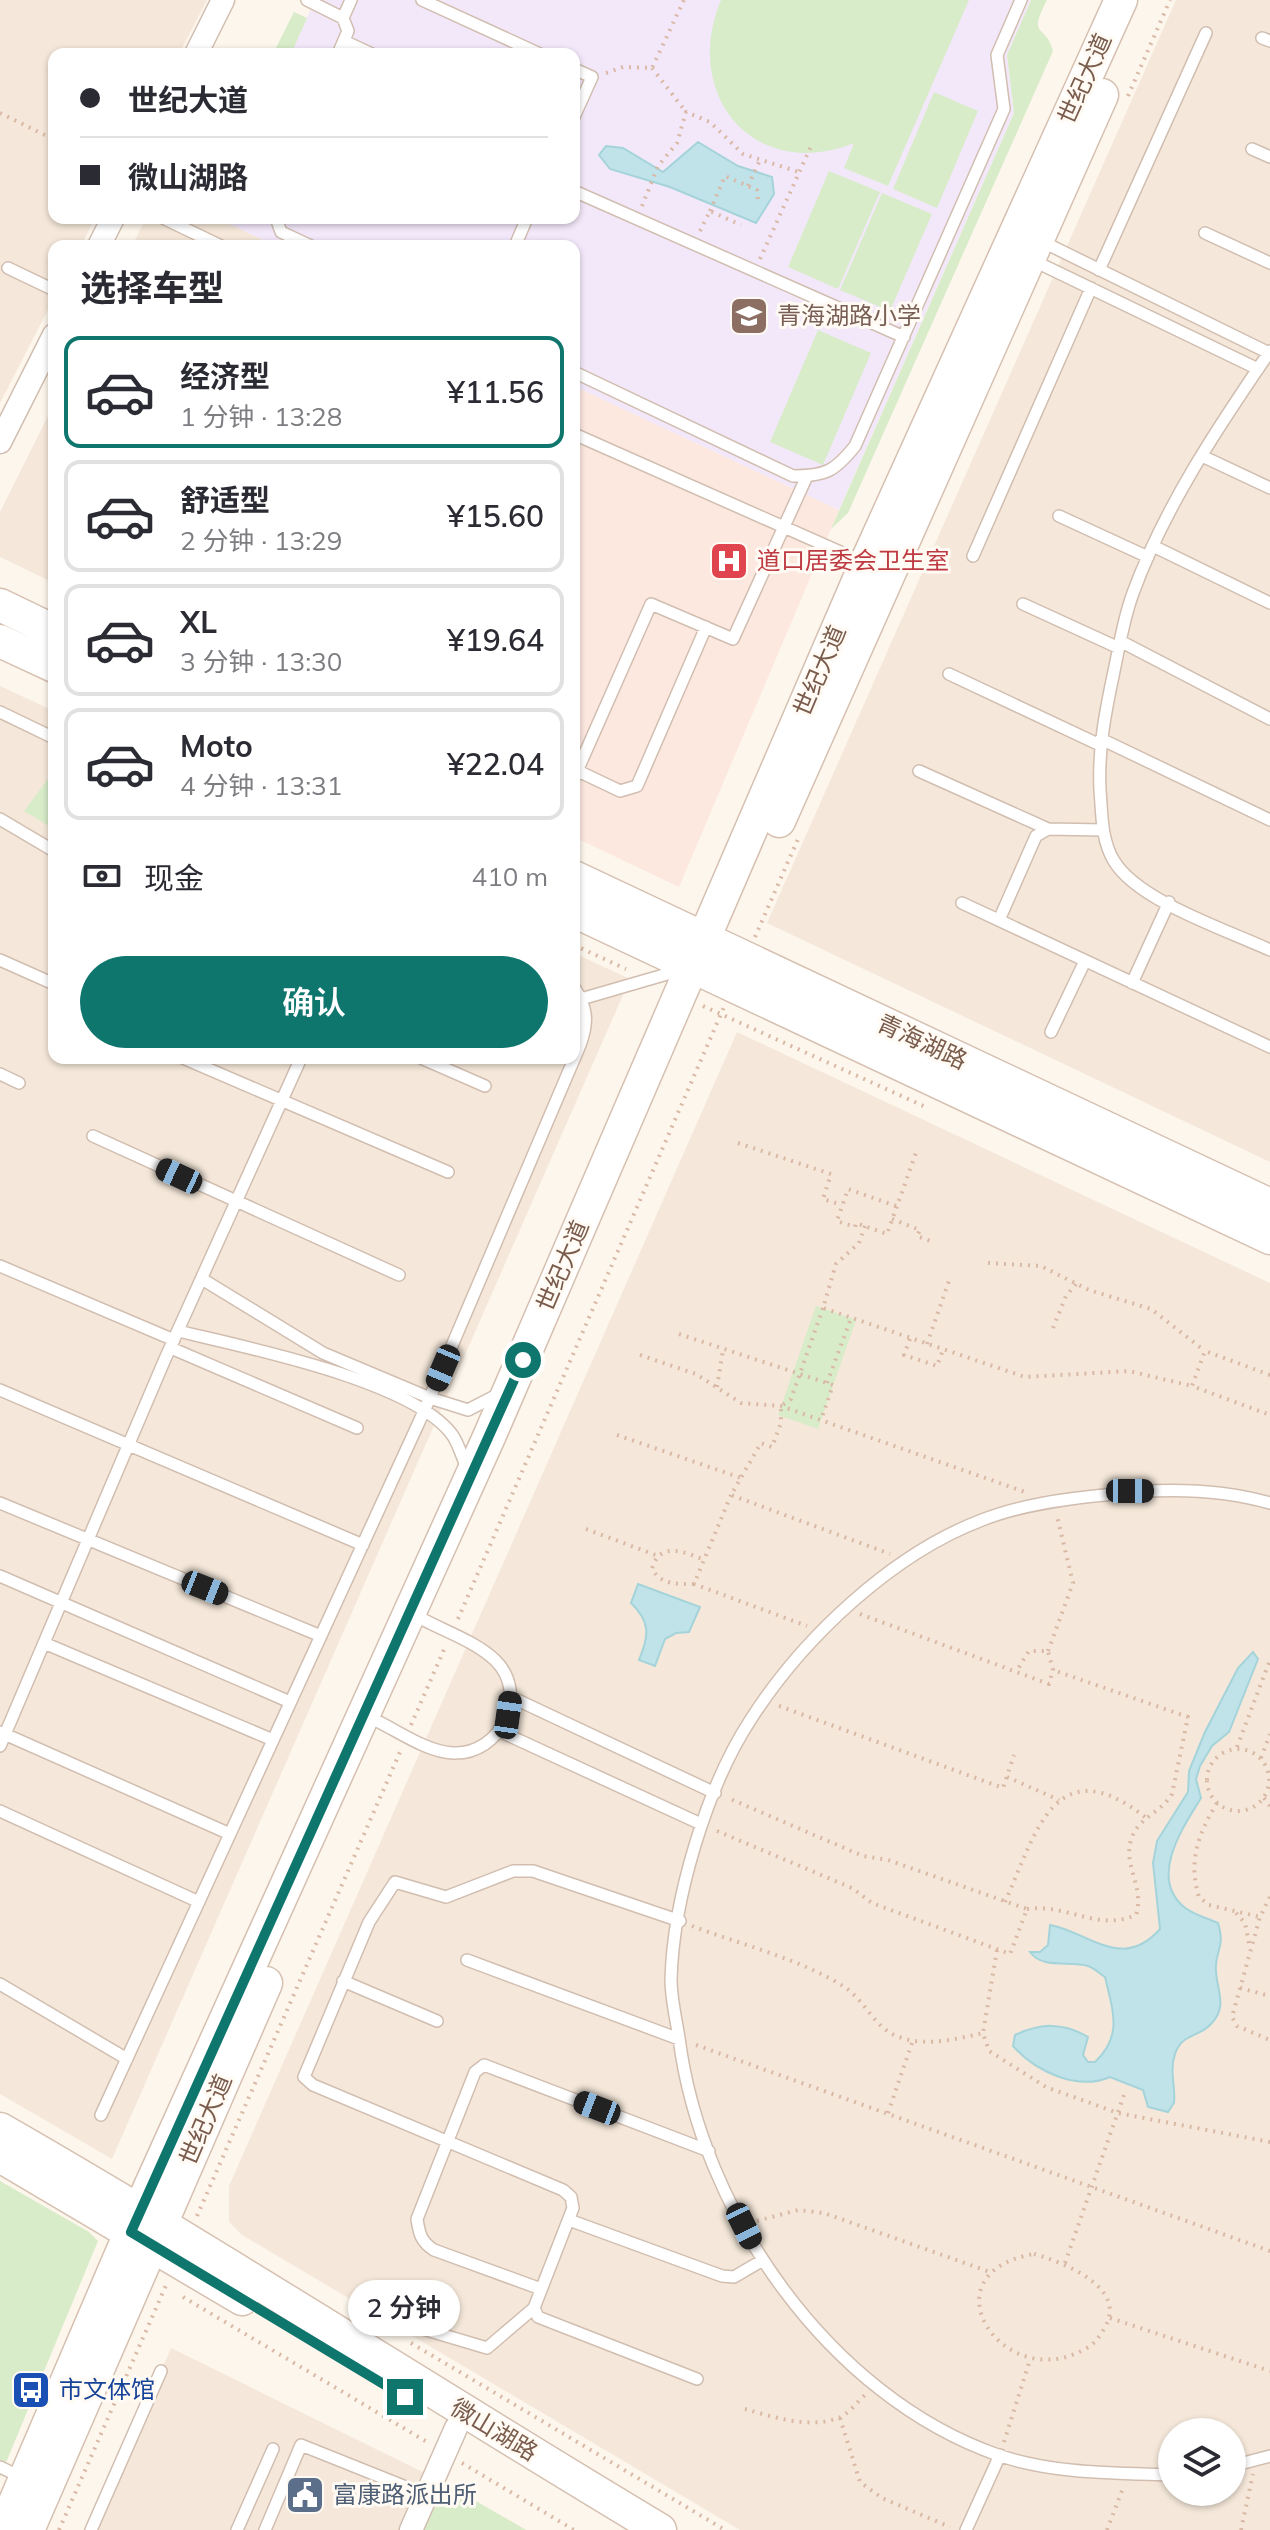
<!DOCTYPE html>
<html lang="zh">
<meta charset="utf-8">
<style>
body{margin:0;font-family:Mulish,"Noto Sans SC",sans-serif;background:#f7f7f7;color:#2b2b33;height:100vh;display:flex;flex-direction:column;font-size:30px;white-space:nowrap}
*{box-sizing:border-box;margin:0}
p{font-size:26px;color:#7c7c81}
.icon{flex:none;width:44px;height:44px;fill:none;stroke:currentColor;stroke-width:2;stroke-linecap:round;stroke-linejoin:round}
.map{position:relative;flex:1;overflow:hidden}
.panel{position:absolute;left:48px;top:240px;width:532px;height:824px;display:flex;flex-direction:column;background:#fff;border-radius:16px;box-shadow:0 2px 6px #0004}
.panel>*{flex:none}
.top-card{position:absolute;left:48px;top:48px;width:532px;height:176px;border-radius:16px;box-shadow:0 2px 6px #0004;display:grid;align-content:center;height:176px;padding:0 32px;background:#fff}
.fabs{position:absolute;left:1158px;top:2418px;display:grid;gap:16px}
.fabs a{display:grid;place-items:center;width:88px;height:88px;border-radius:50%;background:#fff;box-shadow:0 2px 6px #0004;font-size:40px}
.end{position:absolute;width:36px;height:36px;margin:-18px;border:10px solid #0f766e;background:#fff;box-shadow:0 0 0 4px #fff}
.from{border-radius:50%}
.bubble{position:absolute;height:56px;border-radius:28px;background:#fff;box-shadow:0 2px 6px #0004;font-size:26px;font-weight:600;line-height:56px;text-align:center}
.car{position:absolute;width:24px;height:48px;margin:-24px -12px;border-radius:10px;box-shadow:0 0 6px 2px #0007;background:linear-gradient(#222 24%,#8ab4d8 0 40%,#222 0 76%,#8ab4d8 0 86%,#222 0)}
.top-card b{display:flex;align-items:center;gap:28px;height:76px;font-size:30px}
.top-card b+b{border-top:2px solid #e1e1e2}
.top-card i{width:20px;height:20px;background:#2b2b33}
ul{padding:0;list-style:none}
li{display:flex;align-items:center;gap:24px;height:112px;margin:0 16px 12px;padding:0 16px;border:4px solid #e1e1e2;border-radius:16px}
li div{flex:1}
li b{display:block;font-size:30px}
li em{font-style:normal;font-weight:600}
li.active{border-color:#0f766e}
li>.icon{width:72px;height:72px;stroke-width:1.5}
h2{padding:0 32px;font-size:36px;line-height:96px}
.pay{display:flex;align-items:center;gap:20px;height:88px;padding:0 32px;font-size:30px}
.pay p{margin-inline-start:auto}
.cta{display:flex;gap:16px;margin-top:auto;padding:16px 32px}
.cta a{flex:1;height:92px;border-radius:48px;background:#0f766e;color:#fff;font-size:32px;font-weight:600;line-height:92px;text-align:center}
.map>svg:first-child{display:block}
</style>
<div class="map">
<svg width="1270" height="2530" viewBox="0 0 1270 2530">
<rect width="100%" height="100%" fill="#fdf6ec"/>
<path fill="#f5e8da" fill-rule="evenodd" d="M0,0H207L179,54H54V218H95L81,246H54V298L0,403Z
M1176,0H1270V1162L767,923Z
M146,218H217L276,246H132Z
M54,404V583L0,557V512Z
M0,686L54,711V1058H574V953L630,979L112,2159L0,2094Z
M737,1032L1270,1283V2530H740L242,2235L229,2222V2186ZM1172,2432H1232V2492H1172Z
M171,2348L441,2481L526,2530H92Z"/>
<path fill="#fde8e0" d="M574,386L839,510L679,887L574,837Z"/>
<path fill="#f3e8fa" d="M315,0H1031L1007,55L1014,113L839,510L574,386V246H276L219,219L574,218V54H291Z"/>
<path fill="#d8ecc9" d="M721,0H969L888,186L844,168L854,143C755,183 681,96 721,0Z
M1031,0H1047C1027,39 1045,22 1053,51L848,513L831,529L1014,113L1007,55Z
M294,12L307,18L291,54H273Z
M934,92L978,111L937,208L893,189Z
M829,171L880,192L838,289L788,267Z
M882,193L932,214L890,311L840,290Z
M818,330L871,353L823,465L770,442Z
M54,771V829L24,811Z
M816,1306L856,1320L818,1429L778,1415Z
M0,2181L89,2232L98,2241L0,2477Z
M441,2481L526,2530H421Z"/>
<path fill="#bfe3e8" stroke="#a5d3da" stroke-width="2" d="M698,142L738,166L772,177L774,194L756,223L670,187L610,169L599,155L606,146L623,148L663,172Z
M638,1584L700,1607L689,1632L676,1633L665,1639L655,1666L639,1660C649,1636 651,1622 631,1603Z
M1253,1652L1258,1659L1229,1732L1212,1746L1200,1766L1196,1779L1201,1798C1184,1826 1148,1877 1184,1907C1194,1915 1207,1918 1218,1923C1226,1949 1214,1951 1216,1971C1217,1991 1228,2007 1211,2024C1198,2038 1182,2033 1175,2054C1169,2072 1176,2087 1174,2103L1168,2112L1148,2107L1143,2090L1110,2077C1078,2091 1036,2072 1013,2046L1015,2035C1041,2023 1063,2022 1088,2037L1083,2055L1088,2062H1095C1123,2036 1113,2011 1105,1977C1100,1974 1093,1967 1088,1966C1070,1960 1043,1970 1030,1952H1040L1048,1945L1050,1925C1089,1932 1122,1972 1160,1929L1153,1863L1157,1841L1188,1792L1189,1771L1205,1732L1238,1668Z"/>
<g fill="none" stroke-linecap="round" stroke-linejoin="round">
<defs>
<path id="lane" d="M307,0L343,18
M422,0L540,54
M1262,38L1270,41
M344,41L372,54
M338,54L348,31L343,18L351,0
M574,69L592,77L574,117
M1252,149L1270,157
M574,191L904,337
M163,218L221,246
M276,218L281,232L311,246
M1205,233L1270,263
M1039,240L1269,353
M515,246L527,218
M1030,259L1258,369
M8,268L54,290
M1099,270L1206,33
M1270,351C1218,427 1165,506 1133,593C1123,620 1119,648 1113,676C1105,714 1098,750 1100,790C1102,813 1101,840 1114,861C1138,901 1227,930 1270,950
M574,372L793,476C826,476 835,471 855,446L1004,109L997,55L1021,0
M574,434L865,563
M1202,456L1270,488
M1059,516L1148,557
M1153,546L1270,603
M973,556L1091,288
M1023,604L1119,648
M1120,641L1270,719
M949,674L1100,745
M0,712L54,738
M1101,739L1270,820
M578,771L620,791L637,786L706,627
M919,771L1048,829
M574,778L651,604L733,639L807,476
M0,819L54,851
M962,903L1270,1047
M999,920L1036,836L1048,829L1103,830
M0,960L54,984
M1132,983L1169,902
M581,999L681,970
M1051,1032L1085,961
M183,1058L448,1172
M421,1058L485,1086
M0,1074L19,1083
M93,1136L399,1275
M0,1266L174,1340
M202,1279L323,1353L430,1398L468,1410L499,1394
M178,1331C244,1347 415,1381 453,1436C459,1445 463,1460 468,1470
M171,1348L357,1428
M0,1390L363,1545
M0,1503L321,1636
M0,1576L290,1702
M44,1643L273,1740
M511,1697L715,1793
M379,1722C401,1733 428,1752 453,1753C501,1755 530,1694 495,1660C476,1642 447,1632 424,1620
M499,1731L701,1824
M0,1732L230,1834
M0,1746L165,1359L301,1058
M0,1811L199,1902
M680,1921L533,1871H513L446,1897L395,1882L369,1922L304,2077L313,2085L563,2190L571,2197L573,2208L534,2308L538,2317L697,2379
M467,1960L679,2039
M343,1981L437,2021
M0,1984L127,2059
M101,2115L425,1409L580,1045C589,1021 587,1008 574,987
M569,2220L722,2276L734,2277L763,2260
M541,2289L434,2250C421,2242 419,2233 417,2219L475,2072L484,2065L709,2151
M403,2323L487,2348L534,2308
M1232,2466L1270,2456
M0,2467L21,2477
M1172,2475C1116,2473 1053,2474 998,2455C829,2396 701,2211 679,2038C676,2019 671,1998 671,1980C673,1899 707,1786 751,1719C803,1638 892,1554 982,1520C1020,1505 1064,1499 1104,1495C1159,1488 1217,1488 1270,1503
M91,2530L161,2371
M237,2530L273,2449
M265,2530L301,2445L426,2495
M966,2530L1000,2455"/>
<path id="street" d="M196,54L223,0
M99,246L113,218
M0,442L54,335
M411,2530L456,2428"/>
<path id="secondary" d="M0,605L54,631
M0,641L54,666
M779,821L1102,95
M574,877L1270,1205
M574,911L1270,1238
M0,2129C223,2257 439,2398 660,2530
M0,2156L242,2299
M3,2530L149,2189L489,1437L866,563L1121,0
M28,2530L266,1983"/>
</defs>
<use href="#lane" stroke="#d1beb0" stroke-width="14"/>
<use href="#street" stroke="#d1beb0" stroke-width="25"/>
<use href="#secondary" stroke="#d6c0b0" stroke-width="35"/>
<path stroke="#d9b8a5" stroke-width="4" stroke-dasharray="2 6" stroke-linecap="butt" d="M652,68L686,112
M606,73L623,67L652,68L684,0
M1128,96L1170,0
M0,113L53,139
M748,186L759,162
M642,206L658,166L677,143L686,112L710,122L743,154L799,172
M710,211L725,176L757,190L758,200
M700,231L710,211L741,225
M760,259L812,144
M755,937L798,839
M574,945L626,969
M703,1006L928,1108
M738,1143L831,1174L823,1199L842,1205
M896,1206L848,1189L837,1221L855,1227L856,1223L887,1234L917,1150
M892,1219L920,1230L917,1236L933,1242
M865,1226L859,1243L836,1264L823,1308L1025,1377L1129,1371L1192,1386
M988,1263L1041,1266L1089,1290L1151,1309L1205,1351
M823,1308L791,1399L781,1406V1423L772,1447L761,1443L731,1495L890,1554
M1053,1328L1066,1296L1077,1283
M679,1334L833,1385L821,1420
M910,1339L904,1355L937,1366L943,1350
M927,1344L950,1278
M640,1355L696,1374L741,1403L781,1406L1025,1492
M1270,1375L1205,1351L1192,1386L1270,1415
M827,1383L851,1318
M717,1387L723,1350
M617,1435L741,1478
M731,1495L694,1584L807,1626
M586,1529L658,1556
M694,1584C676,1584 662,1585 652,1569C659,1542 683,1551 702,1559
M860,1614L1049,1684L1053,1670L1048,1651H1029L1016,1672
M458,1619L724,1007
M1048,1651L1073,1583L1057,1516
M779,1706L1003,1788L1014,1755
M411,1725L446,1645
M1237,1747L1270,1660
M1207 1780a31 31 0 1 1 62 0a31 31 0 1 1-62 0Z
M1261,1758L1270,1734
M1007,1777L1059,1800
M1264,1798L1270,1806
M1217,1803C1198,1834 1188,1862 1199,1897L1209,1905L1260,1917
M717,1831L852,1888L872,1903L1010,1954L1027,1909L888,1860L863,1856L728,1798
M1270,1897L1260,1917L1232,2017L1237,2026L1270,2040
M1005,1902C1036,1833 1055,1747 1145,1817
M1027,1909C1066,1903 1097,1932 1136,1915C1145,1888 1123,1866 1131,1840C1138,1817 1161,1813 1172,1794L1188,1717L1053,1670
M1236,1913L1245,1923L1250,1949
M692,1926C739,1944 804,1960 846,1988C866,2002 875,2029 899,2037C927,2047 956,2039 983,2033
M997,1950L983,2033L989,2051L1046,2087L1118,2113L1270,2142
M1240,1988L1270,1996
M696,2045L1270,2251
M888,2113L913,2040
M197,2216L400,1752
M757,2221L798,2210L824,2213L990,2272
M1034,2254C1062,2262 1128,2287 1105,2327C1100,2336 1095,2344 1085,2349C1003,2396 922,2273 1034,2254Z
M1065,2263L1125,2092
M183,2297L427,2442
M366,2317L390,2331
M1110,2318L1270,2371
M411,2343L725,2530
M745,2409C773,2417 809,2429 838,2418C848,2415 858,2401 866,2394
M840,2418L860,2482L882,2498L950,2527
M1004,2442L1030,2360
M462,2463L574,2530
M59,2530L167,2283
M1107,2530L1123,2488
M1241,2530L1253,2474"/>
<use href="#lane" stroke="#fff" stroke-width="11"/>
<use href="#street" stroke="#fff" stroke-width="22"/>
<use href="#secondary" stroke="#fff" stroke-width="32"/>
</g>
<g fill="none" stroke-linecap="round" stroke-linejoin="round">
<path stroke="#0f766e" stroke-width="10" d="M405,2397L131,2232L523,1360"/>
</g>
<defs>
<symbol id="school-square" viewBox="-11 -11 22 22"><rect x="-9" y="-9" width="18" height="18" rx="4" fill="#8d6e63" stroke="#fffaf3"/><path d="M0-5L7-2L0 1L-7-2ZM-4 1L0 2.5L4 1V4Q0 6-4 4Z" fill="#fff"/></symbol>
<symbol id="hospital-square" viewBox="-11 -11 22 22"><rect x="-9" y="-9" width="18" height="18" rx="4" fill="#e0444e" stroke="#fffaf3"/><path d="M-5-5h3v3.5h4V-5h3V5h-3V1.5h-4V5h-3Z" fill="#fff"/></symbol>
<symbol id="bus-square" viewBox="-11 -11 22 22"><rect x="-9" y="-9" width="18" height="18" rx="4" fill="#1a4fb4" stroke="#fffaf3"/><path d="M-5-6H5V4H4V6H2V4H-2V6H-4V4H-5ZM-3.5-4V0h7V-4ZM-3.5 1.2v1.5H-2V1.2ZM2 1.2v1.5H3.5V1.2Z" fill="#fff"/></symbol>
<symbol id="civic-square" viewBox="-11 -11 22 22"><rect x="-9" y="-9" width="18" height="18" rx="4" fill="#5c6f8a" stroke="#fffaf3"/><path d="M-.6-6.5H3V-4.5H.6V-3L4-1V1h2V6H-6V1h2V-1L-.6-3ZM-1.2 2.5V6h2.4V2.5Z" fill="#fff"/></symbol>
</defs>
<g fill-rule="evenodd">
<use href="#school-square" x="727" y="294" width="44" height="44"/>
<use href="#hospital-square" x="707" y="539" width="44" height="44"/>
<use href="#bus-square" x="9" y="2368" width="44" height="44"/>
<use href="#civic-square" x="283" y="2473" width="44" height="44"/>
</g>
<g text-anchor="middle" stroke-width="6" stroke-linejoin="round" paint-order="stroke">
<g font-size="24" fill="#7a5c4d" stroke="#fffaf3">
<text transform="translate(1085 79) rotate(-66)" y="8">世纪大道</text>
<text transform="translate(820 671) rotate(-67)" y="8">世纪大道</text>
<text transform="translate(922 1042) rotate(25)" y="8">青海湖路</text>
<text transform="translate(563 1266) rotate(-67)" y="8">世纪大道</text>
<text transform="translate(206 2120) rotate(-67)" y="8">世纪大道</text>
<text transform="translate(494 2430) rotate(31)" y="8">微山湖路</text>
</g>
<g font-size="24" fill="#785e54" stroke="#fffaf3" text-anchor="start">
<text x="777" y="324">青海湖路小学</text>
</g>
<g font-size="24" fill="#be3a42" stroke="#fffaf3" text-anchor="start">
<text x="757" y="569">道口居委会卫生室</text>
</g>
<g font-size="24" fill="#164399" stroke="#fffaf3" text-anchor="start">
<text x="59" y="2398">市文体馆</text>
</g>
<g font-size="24" fill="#4e5e75" stroke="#fffaf3" text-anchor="start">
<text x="333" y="2503">富康路派出所</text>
</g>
</g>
</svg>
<div class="fabs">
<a><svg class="icon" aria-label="layers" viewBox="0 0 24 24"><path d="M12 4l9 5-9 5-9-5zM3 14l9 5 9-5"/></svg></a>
</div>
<i class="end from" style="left:523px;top:1360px"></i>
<i class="end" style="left:405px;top:2397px"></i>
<div class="bubble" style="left:348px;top:2280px;width:112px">2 分钟</div>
<i class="car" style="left:179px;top:1176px;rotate:295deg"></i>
<i class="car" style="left:443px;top:1368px;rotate:203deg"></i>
<i class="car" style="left:1130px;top:1491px;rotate:90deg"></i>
<i class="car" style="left:205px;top:1588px;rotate:112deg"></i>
<i class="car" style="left:508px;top:1715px;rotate:8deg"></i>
<i class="car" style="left:597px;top:2108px;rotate:291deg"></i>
<i class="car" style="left:744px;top:2226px;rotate:154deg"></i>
<div class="top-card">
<b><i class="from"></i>世纪大道</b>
<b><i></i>微山湖路</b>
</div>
<section class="panel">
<h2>选择车型</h2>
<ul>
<li class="active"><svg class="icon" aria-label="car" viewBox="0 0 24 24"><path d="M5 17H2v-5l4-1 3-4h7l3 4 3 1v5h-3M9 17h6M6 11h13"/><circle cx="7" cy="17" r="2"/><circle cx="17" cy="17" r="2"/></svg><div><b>经济型</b><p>1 分钟 · 13:28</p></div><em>¥11.56</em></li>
<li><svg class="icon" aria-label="car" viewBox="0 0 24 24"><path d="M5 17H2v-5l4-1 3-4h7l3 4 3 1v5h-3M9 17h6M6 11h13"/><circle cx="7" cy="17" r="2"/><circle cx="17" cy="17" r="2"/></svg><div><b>舒适型</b><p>2 分钟 · 13:29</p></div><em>¥15.60</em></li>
<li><svg class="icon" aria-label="car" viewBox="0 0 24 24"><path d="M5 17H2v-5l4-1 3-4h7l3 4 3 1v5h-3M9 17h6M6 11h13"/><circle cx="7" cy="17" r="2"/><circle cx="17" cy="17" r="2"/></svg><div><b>XL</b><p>3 分钟 · 13:30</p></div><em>¥19.64</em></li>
<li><svg class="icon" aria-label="car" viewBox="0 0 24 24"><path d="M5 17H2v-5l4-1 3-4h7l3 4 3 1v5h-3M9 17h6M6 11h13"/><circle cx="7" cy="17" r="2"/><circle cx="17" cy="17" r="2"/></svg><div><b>Moto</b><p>4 分钟 · 13:31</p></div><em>¥22.04</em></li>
</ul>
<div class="pay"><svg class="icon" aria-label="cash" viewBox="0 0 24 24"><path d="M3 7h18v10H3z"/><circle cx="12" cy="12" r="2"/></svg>现金<p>410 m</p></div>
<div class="cta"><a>确认</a></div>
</section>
</div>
